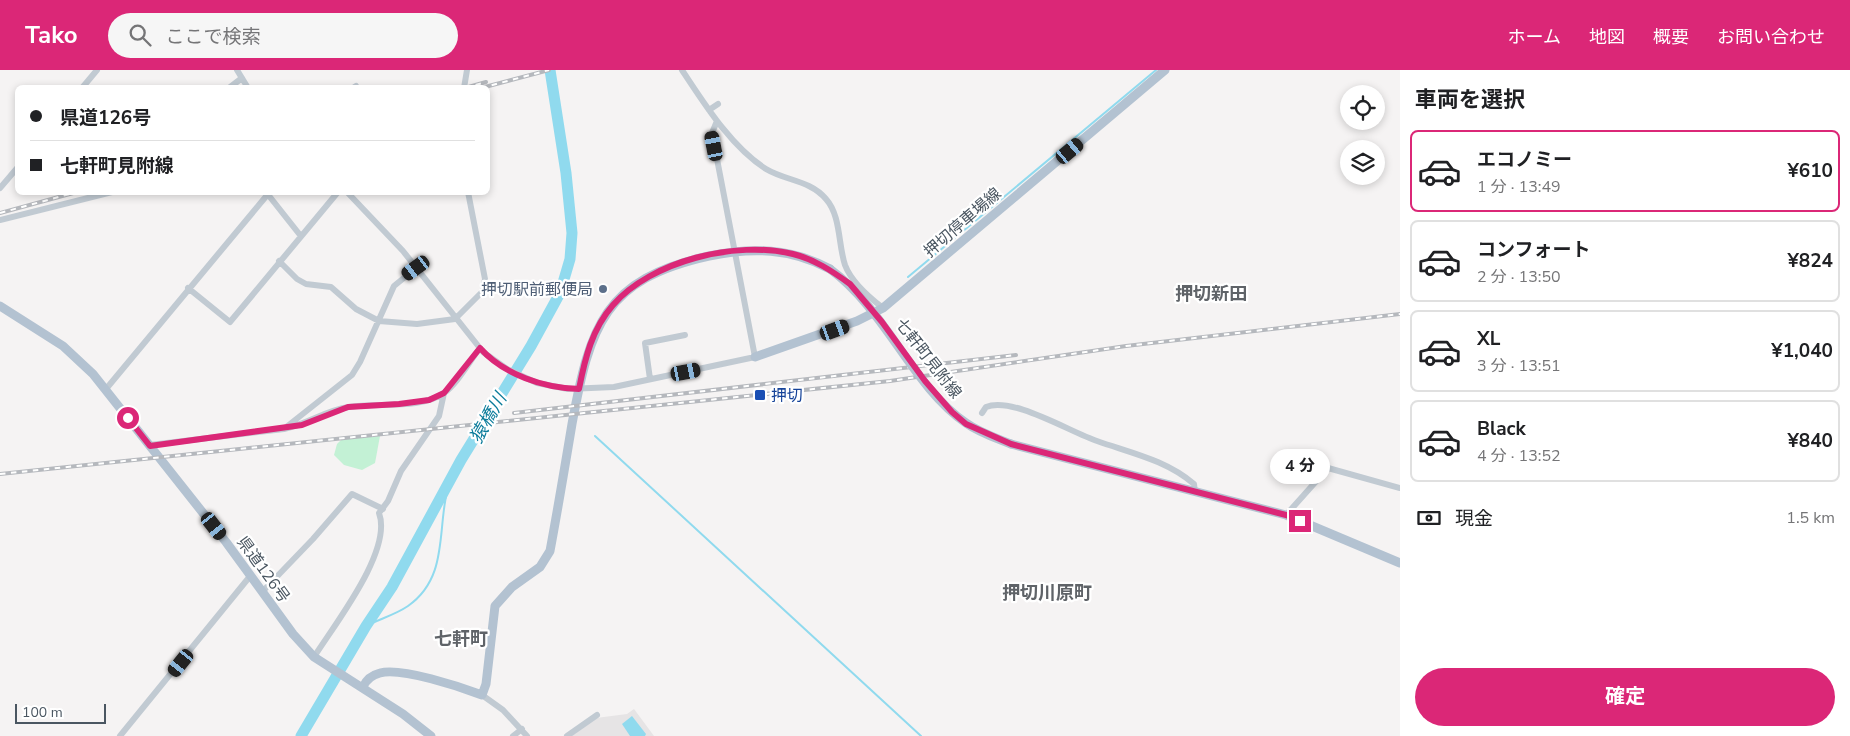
<!DOCTYPE html>
<html lang="ja">
<meta charset="utf-8">
<style>
body{margin:0;font-family:"Nunito Sans","Noto Sans JP",sans-serif;background:#f6f6f6;color:#202124;height:100vh;display:flex;flex-direction:column;font-size:19px;white-space:nowrap}
*{box-sizing:border-box;margin:0}
p{font-size:16px;color:#757577}
.icon{flex:none;width:28px;height:28px;fill:none;stroke:currentColor;stroke-width:2;stroke-linecap:round;stroke-linejoin:round}
.map{position:relative;flex:1;overflow:hidden}
.sheet{display:flex;flex-direction:column;background:#fff;width:450px}
.sheet>*{flex:none}
.guide{position:absolute;left:15px;top:15px;width:475px;height:110px;border-radius:8px;box-shadow:0 2px 8px #0003;display:grid;align-content:center;height:110px;padding:0 15px;background:#fff}
.controls{position:absolute;left:1340px;top:15px;display:grid;gap:10px}
.controls a{display:grid;place-items:center;width:45px;height:45px;border-radius:50%;background:#fff;box-shadow:0 2px 8px #0003;font-size:25px}
.scale{position:absolute;left:15px;bottom:12px;width:91px;box-sizing:border-box;padding-left:5px;border:2px solid #4a5661;border-top:0;font-size:14px;line-height:18px;white-space:nowrap;color:#4a5661;-webkit-text-stroke:4px #fff;paint-order:stroke}
.end{position:absolute;width:22px;height:22px;margin:-11px;border:6px solid #db2777;background:#fff;box-shadow:0 0 0 2px #fff}
.from{border-radius:50%}
.bubble{position:absolute;height:35px;border-radius:18px;background:#fff;box-shadow:0 2px 8px #0003;font-size:16px;font-weight:700;line-height:35px;text-align:center}
.car{position:absolute;width:15px;height:30px;margin:-15px -8px;border-radius:6px;box-shadow:0 0 4px 1px #0007;background:linear-gradient(#222 24%,#8ab4d8 0 40%,#222 0 76%,#8ab4d8 0 86%,#222 0)}
.guide b{display:flex;align-items:center;gap:18px;height:48px;font-size:19px}
.guide b+b{border-top:1px solid #e0e0e0}
.guide i{width:12px;height:12px;background:#202124}
ul{padding:0;list-style:none}
li{display:flex;align-items:center;gap:15px;height:82px;margin:0 10px 8px;padding:0 5px;border:2px solid #e0e0e0;border-radius:8px}
li div{flex:1}
li b{display:block;font-size:19px}
li em{font-style:normal;font-weight:700}
li.selected{border-color:#db2777}
li>.icon{width:45px;height:45px;stroke-width:1.5}
h2{padding:0 15px;font-size:22px;line-height:60px}
.pay{display:flex;align-items:center;gap:12px;height:55px;padding:0 15px;font-size:19px}
.pay p{margin-inline-start:auto}
.button{display:flex;gap:10px;margin-top:auto;padding:10px 15px}
.button a{flex:1;height:58px;border-radius:30px;background:#db2777;color:#fff;font-size:20px;font-weight:700;line-height:58px;text-align:center}
header{display:flex;align-items:center;gap:30px;box-sizing:border-box;height:70px;padding:0 25px;background:#db2777;color:#fff}
header strong{font-size:24px}
nav{display:flex;gap:28px;margin-inline-start:auto;font-size:18px}
.search{width:350px;height:45px;background:#f6f6f6;display:flex;align-items:center;gap:12px;box-sizing:border-box;padding:0 18px;border-radius:28px;color:#757577;font-size:19px}
main{display:flex;flex:1;min-height:0}
.map>svg:first-child{display:block}
</style>
<header>
<strong>Tako</strong>
<div class="search"><svg class="icon" aria-label="search" viewBox="0 0 24 24"><circle cx="10" cy="10" r="6"/><path d="M15 15l6 6"/></svg>ここで検索</div>
<nav><a>ホーム</a><a>地図</a><a>概要</a><a>お問い合わせ</a></nav>
</header>
<main>
<div class="map">
<svg width="1400" height="666" viewBox="0 0 1400 666">
<rect width="100%" height="100%" fill="#f5f3f3"/>
<path fill="#e6e4e5" d="M634,639L654,666H572L596,648L627,644Z"/>
<path fill="#c3f1d5" d="M380,366L375,393L362,400L344,395L334,385L337,374L342,369Z"/>
<path fill="#90daee" d="M632,646L646,664L645,666H630L622,654Z"/>
<g fill="none" stroke-linecap="round" stroke-linejoin="round">
<path stroke="#90daee" stroke-width="2" d="M908,207L1156,0
M595,366L921,666
M366,556C379,549 395,545 408,536C454,504 433,447 453,405"/>
<path stroke="#90daee" stroke-width="11" d="M301,666L366,556L392,517L461,390L531,276L560,223L570,189L572,163L566,103L550,0"/>
<path stroke="#c1cad2" stroke-width="6" d="M237,0L248,18
M682,0C704,33 731,77 766,99C786,111 810,110 826,129C841,146 838,174 845,195C851,211 870,228 883,238
M82,18L97,0
M229,18L242,8
M353,18L356,16
M464,18L467,0
M709,40L718,34
M0,118L18,97
M266,122L300,165
M347,122L403,181L483,282L507,299L537,313L568,319L614,317L755,287L712,63L717,51
M0,150L112,122
M279,191L297,209L306,214L331,217L356,239L379,251L417,254L455,249L483,221L485,209L468,122
M188,218L230,252L338,122
M650,309L645,273L685,265
M106,319L268,124
M982,343L986,337C1012,326 1070,362 1097,371C1131,383 1166,390 1194,414L1195,422
M285,358L352,305L360,292L394,216L416,198
M150,375L284,359C307,354 326,340 349,337C377,332 420,340 444,323C458,313 469,292 480,278
M1286,445L1328,398L1400,418
M263,521L313,469L352,424L383,439
M314,587C334,555 393,481 379,443L388,431L401,401L439,346L444,323
M482,625L503,640L527,666
M120,666L251,505
M513,666L522,659
M567,666L597,645"/>
<path stroke="#b3c2d1" stroke-width="9" d="M0,236L63,276L93,304L226,472L293,564L314,587L403,644L431,666
M755,287L857,251L883,238L1165,0
M1011,374L1286,445L1400,493
M363,617C366,610 372,605 380,603C401,597 461,617 482,625L486,614L495,536L512,517L540,497L550,481C558,438 565,396 572,354C590,256 604,209 709,186C752,177 791,178 830,199"/>
<defs>
<path id="rail" d="M465,18L486,12
M481,18L549,0
M0,143L77,122
M514,343L1016,285
M0,404L890,311L1126,276L1400,244"/>
</defs>
<use href="#rail" stroke="#b5b8bd" stroke-width="4"/>
<use href="#rail" stroke="#fff" stroke-width="2" stroke-dasharray="5.5" stroke-linecap="butt"/>
<path stroke="#b3c2d1" stroke-width="9" d="M830,199C887,241 912,316 966,353C980,363 996,368 1011,374"/>
</g>
<g fill="none" stroke-linecap="round" stroke-linejoin="round">
<path stroke="#db2777" stroke-width="6" d="M128,348L150,376L302,355L348,337L399,334L429,330L444,323L480,278C504,305 544,318 579,319C585,288 592,259 613,235C651,191 736,170 793,184C814,189 832,201 850,214L882,252L925,311L952,342L966,354L1011,374L1286,445L1300,451"/>
</g>
<circle fill="#5c6f8a" stroke="#fff" stroke-width="2" cx="603" cy="219" r="5"/>
<rect fill="#1a4fb4" stroke="#fff" stroke-width="2" x="754" y="319" width="12" height="12" rx="2.5"/>
<g text-anchor="middle" stroke-width="4.5" stroke-linejoin="round" paint-order="stroke">
<g font-size="16" fill="#4a5661" stroke="#fff">
<text transform="translate(962 152) rotate(-41)" y="6">押切停車場線</text>
<text transform="translate(929 288) rotate(52)" y="6">七軒町見附線</text>
<text transform="translate(264 499) rotate(54)" y="6">県道126号</text>
</g>
<g font-size="16" fill="#4e5e75" stroke="#fff" text-anchor="end">
<text x="593" y="225">押切駅前郵便局</text>
</g>
<g font-size="16" fill="#164399" stroke="#fff" text-anchor="start">
<text x="771" y="331">押切</text>
</g>
<g font-size="18" font-weight="bold" fill="#5f6368" stroke="#fff">
<text x="1211" y="230">押切新田</text>
<text x="1047" y="529">押切川原町</text>
<text x="461" y="575">七軒町</text>
</g>
<g font-size="18" font-style="italic" fill="#0c7c9b" stroke="#fff">
<text transform="translate(488 348) rotate(-60)" y="6">猿橋川</text>
</g>
</g>
</svg>
<div class="controls">
<a><svg class="icon" aria-label="locate" viewBox="0 0 24 24"><circle cx="12" cy="12" r="6"/><path d="M12 2v4M12 18v4M2 12h4M18 12h4"/></svg></a>
<a><svg class="icon" aria-label="layers" viewBox="0 0 24 24"><path d="M12 4l9 5-9 5-9-5zM3 14l9 5 9-5"/></svg></a>
</div>
<div class="scale">100 m</div>
<i class="end from" style="left:128px;top:348px"></i>
<i class="end" style="left:1300px;top:451px"></i>
<div class="bubble" style="left:1270px;top:379px;width:60px">4 分</div>
<i class="car" style="left:714px;top:76px;rotate:349deg"></i>
<i class="car" style="left:1070px;top:81px;rotate:50deg"></i>
<i class="car" style="left:416px;top:198px;rotate:234deg"></i>
<i class="car" style="left:835px;top:260px;rotate:70deg"></i>
<i class="car" style="left:686px;top:302px;rotate:79deg"></i>
<i class="car" style="left:214px;top:456px;rotate:142deg"></i>
<i class="car" style="left:181px;top:593px;rotate:219deg"></i>
<div class="guide">
<b><i class="from"></i>県道126号</b>
<b><i></i>七軒町見附線</b>
</div>
</div>
<section class="sheet">
<h2>車両を選択</h2>
<ul>
<li class="selected"><svg class="icon" aria-label="car" viewBox="0 0 24 24"><path d="M5 17H2v-5l4-1 3-4h7l3 4 3 1v5h-3M9 17h6M6 11h13"/><circle cx="7" cy="17" r="2"/><circle cx="17" cy="17" r="2"/></svg><div><b>エコノミー</b><p>1 分 · 13:49</p></div><em>¥610</em></li>
<li><svg class="icon" aria-label="car" viewBox="0 0 24 24"><path d="M5 17H2v-5l4-1 3-4h7l3 4 3 1v5h-3M9 17h6M6 11h13"/><circle cx="7" cy="17" r="2"/><circle cx="17" cy="17" r="2"/></svg><div><b>コンフォート</b><p>2 分 · 13:50</p></div><em>¥824</em></li>
<li><svg class="icon" aria-label="car" viewBox="0 0 24 24"><path d="M5 17H2v-5l4-1 3-4h7l3 4 3 1v5h-3M9 17h6M6 11h13"/><circle cx="7" cy="17" r="2"/><circle cx="17" cy="17" r="2"/></svg><div><b>XL</b><p>3 分 · 13:51</p></div><em>¥1,040</em></li>
<li><svg class="icon" aria-label="car" viewBox="0 0 24 24"><path d="M5 17H2v-5l4-1 3-4h7l3 4 3 1v5h-3M9 17h6M6 11h13"/><circle cx="7" cy="17" r="2"/><circle cx="17" cy="17" r="2"/></svg><div><b>Black</b><p>4 分 · 13:52</p></div><em>¥840</em></li>
</ul>
<div class="pay"><svg class="icon" aria-label="cash" viewBox="0 0 24 24"><path d="M3 7h18v10H3z"/><circle cx="12" cy="12" r="2"/></svg>現金<p>1.5 km</p></div>
<div class="button"><a>確定</a></div>
</section>
</main>
